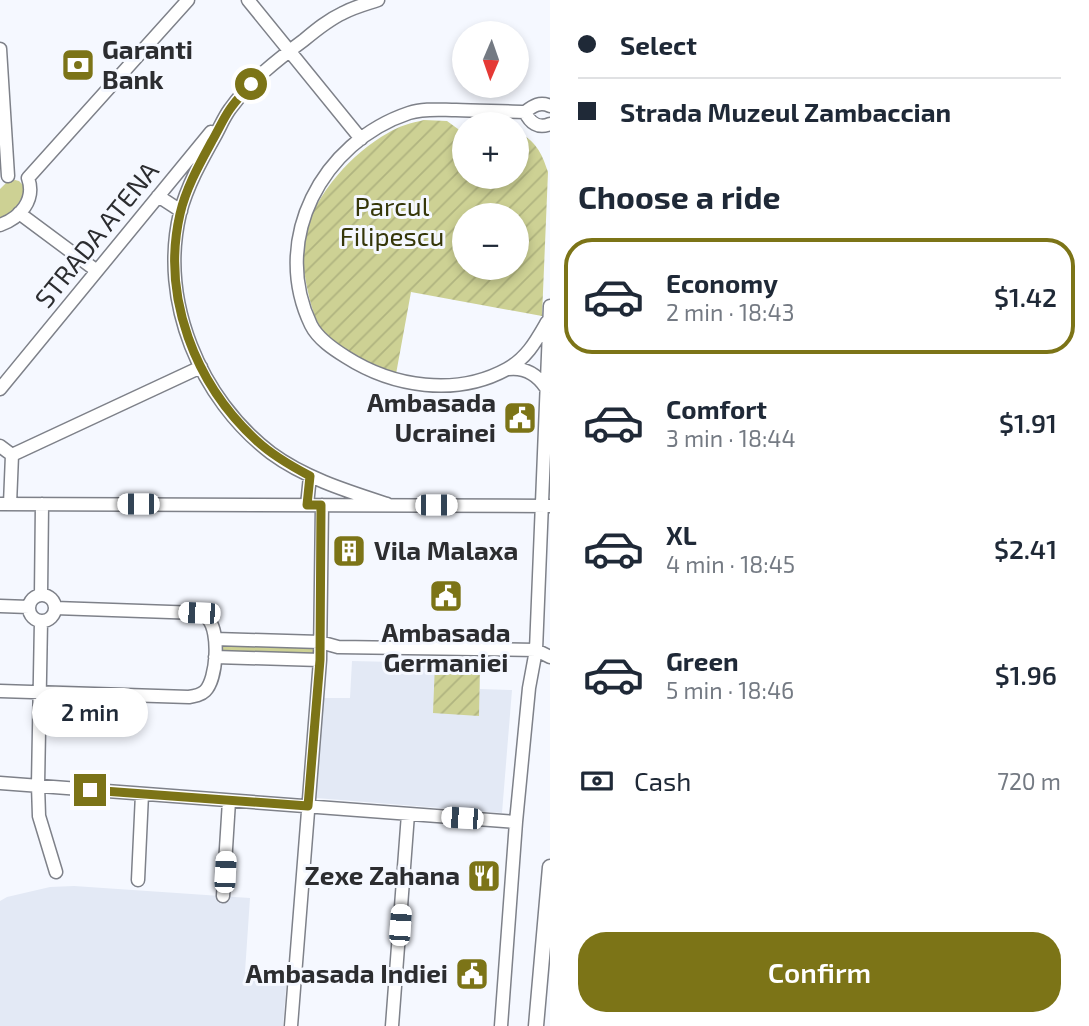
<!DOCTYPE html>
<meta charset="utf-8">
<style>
body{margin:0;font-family:"Exo 2",sans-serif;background:#f6f6f7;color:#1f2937;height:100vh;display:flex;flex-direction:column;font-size:26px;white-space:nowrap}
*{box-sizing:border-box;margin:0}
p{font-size:23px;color:#747a83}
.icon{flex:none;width:38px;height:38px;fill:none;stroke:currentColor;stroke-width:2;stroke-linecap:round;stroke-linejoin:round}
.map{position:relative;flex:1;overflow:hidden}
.panel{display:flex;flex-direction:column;background:#fff;width:539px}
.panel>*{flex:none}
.guide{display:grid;align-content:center;height:154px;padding:0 28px;background:#fff}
.needle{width:46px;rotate:182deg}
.controls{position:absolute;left:452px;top:21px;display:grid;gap:14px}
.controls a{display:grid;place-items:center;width:77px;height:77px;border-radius:50%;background:#fff;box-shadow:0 4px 10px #0003;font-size:35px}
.end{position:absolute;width:32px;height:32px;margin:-16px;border:9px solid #7c7417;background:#fff;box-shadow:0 0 0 4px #fff}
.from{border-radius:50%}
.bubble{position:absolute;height:49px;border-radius:24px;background:#fff;box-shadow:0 4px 10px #0003;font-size:23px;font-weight:600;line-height:49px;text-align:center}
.car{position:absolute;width:21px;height:42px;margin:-21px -10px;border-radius:9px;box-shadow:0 0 5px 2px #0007;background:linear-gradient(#fff 24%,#345 0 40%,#fff 0 76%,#345 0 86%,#fff 0)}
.guide b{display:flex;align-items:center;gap:24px;height:66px;font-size:26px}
.guide b+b{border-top:2px solid #e0e1e3}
.guide i{width:18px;height:18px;background:#1f2937}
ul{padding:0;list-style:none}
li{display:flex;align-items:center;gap:21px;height:116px;margin:0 14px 10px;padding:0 14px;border:4px solid transparent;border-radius:28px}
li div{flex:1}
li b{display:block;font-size:26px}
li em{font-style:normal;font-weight:600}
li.active{border-color:#7c7417}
li>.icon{width:63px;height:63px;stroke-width:1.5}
h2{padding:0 28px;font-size:32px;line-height:84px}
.pay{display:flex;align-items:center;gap:18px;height:77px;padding:0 28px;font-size:26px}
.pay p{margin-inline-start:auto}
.action{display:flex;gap:14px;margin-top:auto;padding:14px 28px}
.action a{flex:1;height:80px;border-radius:28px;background:#7c7417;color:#fff;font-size:28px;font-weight:600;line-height:80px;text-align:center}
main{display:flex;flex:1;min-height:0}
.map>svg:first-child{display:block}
</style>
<main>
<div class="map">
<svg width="550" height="1026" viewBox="0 0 550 1026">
<defs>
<pattern id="garden-furrows" width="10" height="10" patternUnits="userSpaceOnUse" patternTransform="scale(1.75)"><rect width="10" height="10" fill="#cdd194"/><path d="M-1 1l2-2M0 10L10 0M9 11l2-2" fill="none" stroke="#b0b480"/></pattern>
</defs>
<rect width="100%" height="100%" fill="#f5f8ff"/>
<path fill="#e3e9f5" d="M352,661L480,664V689L512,690L502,813L316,798L323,698H350Z
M74,886L250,898L245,972L287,976L283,1026H0V901L7,897L50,887Z"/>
<path fill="#cdd194" d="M15,180L19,181L24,186C24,200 13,214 0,218V189L7,182Z
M220,645L311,647L315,651L311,654L222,651L219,650Z"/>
<path fill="url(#garden-furrows)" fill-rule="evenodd" d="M424,120L447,121L458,129H464V177H516V130C536,142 541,151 548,172L542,316L411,292L396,374C374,365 346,358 330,340C317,327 312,310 308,292C304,273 300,253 305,234C315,194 353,152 388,133C399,126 411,123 424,120ZM464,215H516V268H464Z
M435,663L480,664L479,716L433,713Z"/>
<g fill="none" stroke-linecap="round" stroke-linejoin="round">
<defs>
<path id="minor" d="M248,0L361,139
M378,0C366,4 354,7 343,13C328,20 316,30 304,40C277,60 250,81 230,109C224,117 220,127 215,136C201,161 187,186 180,213C159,301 200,399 271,453C305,478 347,491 387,504
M0,49L8,176
M525,112C530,123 538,129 550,124
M28,178L188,0
M158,196L181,211
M19,213L97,271
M0,225C20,218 36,200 28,178
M547,322C536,341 527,358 507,369C456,397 393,387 346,357C333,349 318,339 311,325C270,240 322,142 409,113C424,108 441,110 456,110C479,111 502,111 525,112C533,106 540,101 550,106
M508,369C524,367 537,374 546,388
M0,389L211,132
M0,446L12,455L10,504
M12,455L201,367
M0,504L549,506
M307,505L310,476
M41,595L42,504
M29 608a13 13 0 1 1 26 0a13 13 0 1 1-26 0Z
M0,606L29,607
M41,621L38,785L39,816L56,872
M215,639L320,642L338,647L536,650L550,657
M215,657L320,660
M0,691L189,697C195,696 201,695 205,691C217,679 220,632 208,619C205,615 203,615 199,613L55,608
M0,783L516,822
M138,880L142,794
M223,896L229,801
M291,1026L320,660L322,505
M392,1026L408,814
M501,1026L516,822L529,688L536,650L550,306"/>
<path id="major" d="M536,1026L550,867"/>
</defs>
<use href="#minor" stroke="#7e8189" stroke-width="15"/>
<use href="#major" stroke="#7e8189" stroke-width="17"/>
<use href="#minor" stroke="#fff" stroke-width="12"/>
<use href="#major" stroke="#fff" stroke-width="14"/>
</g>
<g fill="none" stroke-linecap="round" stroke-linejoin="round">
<path stroke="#7c7417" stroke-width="9" d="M90,790L308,806L320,660L321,505H307L310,476C291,466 272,455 257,441C195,384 161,297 180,214C186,188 199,165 212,141C218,131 223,119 230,109C236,100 244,92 251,84"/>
</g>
<defs>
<symbol id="bank-square" viewBox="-11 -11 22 22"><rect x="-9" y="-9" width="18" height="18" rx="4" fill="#7c7417" stroke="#f5f8ff"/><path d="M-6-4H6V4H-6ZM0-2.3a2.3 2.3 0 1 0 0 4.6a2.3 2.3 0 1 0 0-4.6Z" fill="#fff"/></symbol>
<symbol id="civic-square" viewBox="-11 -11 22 22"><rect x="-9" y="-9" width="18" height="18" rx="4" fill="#7c7417" stroke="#f5f8ff"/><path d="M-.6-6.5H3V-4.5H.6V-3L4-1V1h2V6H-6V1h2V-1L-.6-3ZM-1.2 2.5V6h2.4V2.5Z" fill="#fff"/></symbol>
<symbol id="building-square" viewBox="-11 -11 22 22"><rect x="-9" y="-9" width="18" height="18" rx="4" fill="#7c7417" stroke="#f5f8ff"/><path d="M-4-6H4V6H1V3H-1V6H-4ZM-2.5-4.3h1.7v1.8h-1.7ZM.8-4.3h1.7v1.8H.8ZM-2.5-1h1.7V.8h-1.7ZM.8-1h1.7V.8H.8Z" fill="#fff"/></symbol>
<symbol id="restaurant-square" viewBox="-11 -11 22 22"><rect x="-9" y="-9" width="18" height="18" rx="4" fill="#7c7417" stroke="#f5f8ff"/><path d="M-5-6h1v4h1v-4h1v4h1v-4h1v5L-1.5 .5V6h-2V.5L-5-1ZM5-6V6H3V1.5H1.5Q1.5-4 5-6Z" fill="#fff"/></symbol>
</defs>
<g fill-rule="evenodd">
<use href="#bank-square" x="59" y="46" width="38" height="38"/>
<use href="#civic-square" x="501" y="399" width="38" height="38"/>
<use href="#building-square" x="330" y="532" width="38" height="38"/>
<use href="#civic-square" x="427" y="577" width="38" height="38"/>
<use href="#restaurant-square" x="465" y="857" width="38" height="38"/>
<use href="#civic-square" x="453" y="955" width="38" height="38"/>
</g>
<g text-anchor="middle" stroke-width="6" stroke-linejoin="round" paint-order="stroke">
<g font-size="26" font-weight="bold" fill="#2c2d30" stroke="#f5f8ff" text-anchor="end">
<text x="102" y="59" text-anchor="start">Garanti<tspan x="102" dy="30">Bank</tspan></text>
<text x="496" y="412">Ambasada<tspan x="496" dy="30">Ucrainei</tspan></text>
<text x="374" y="560" text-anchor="start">Vila Malaxa</text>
<text x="446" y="642" text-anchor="middle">Ambasada<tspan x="446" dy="30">Germaniei</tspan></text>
<text x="460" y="885">Zexe Zahana</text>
<text x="448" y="983">Ambasada Indiei</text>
</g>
<g font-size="26" fill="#353609" stroke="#f5f8ff">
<text x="392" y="216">Parcul<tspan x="392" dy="30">Filipescu</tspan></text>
</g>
<g font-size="26" fill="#2c2d30" stroke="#f5f8ff">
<text transform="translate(97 235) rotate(-51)" y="9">STRADA ATENA</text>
</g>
</g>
</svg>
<div class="controls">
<a><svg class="needle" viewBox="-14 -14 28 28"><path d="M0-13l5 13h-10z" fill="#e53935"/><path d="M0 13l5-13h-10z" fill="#747a83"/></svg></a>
<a>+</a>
<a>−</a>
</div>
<i class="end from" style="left:251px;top:84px"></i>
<i class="end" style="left:90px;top:790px"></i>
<div class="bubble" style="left:32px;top:688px;width:116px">2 min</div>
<i class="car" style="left:138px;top:504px;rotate:270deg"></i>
<i class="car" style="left:436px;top:505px;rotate:90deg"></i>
<i class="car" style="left:199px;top:613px;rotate:272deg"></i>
<i class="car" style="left:462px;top:818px;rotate:274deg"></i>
<i class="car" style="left:225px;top:872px;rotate:3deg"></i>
<i class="car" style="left:400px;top:925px;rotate:4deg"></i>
</div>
<section class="panel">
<div class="guide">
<b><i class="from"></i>Select</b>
<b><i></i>Strada Muzeul Zambaccian</b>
</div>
<h2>Choose a ride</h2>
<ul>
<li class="active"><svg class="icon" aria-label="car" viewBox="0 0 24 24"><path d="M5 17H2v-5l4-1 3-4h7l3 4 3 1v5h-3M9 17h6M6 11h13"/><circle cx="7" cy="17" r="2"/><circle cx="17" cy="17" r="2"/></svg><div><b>Economy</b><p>2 min · 18:43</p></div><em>$1.42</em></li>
<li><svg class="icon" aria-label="car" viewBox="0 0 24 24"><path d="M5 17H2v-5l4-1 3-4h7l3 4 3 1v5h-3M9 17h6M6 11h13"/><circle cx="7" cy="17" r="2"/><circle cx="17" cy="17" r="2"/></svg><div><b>Comfort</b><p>3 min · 18:44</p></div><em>$1.91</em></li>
<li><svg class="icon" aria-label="car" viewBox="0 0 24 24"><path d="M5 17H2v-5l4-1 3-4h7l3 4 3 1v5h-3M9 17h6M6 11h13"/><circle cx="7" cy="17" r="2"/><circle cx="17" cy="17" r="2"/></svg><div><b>XL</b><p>4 min · 18:45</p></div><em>$2.41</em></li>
<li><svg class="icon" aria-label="car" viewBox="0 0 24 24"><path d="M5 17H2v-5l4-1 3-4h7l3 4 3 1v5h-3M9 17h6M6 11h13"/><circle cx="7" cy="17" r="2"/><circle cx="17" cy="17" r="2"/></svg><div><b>Green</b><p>5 min · 18:46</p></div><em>$1.96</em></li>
</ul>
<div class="pay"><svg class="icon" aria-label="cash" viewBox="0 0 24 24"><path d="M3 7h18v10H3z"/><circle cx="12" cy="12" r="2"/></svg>Cash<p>720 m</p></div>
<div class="action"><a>Confirm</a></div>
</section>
</main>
